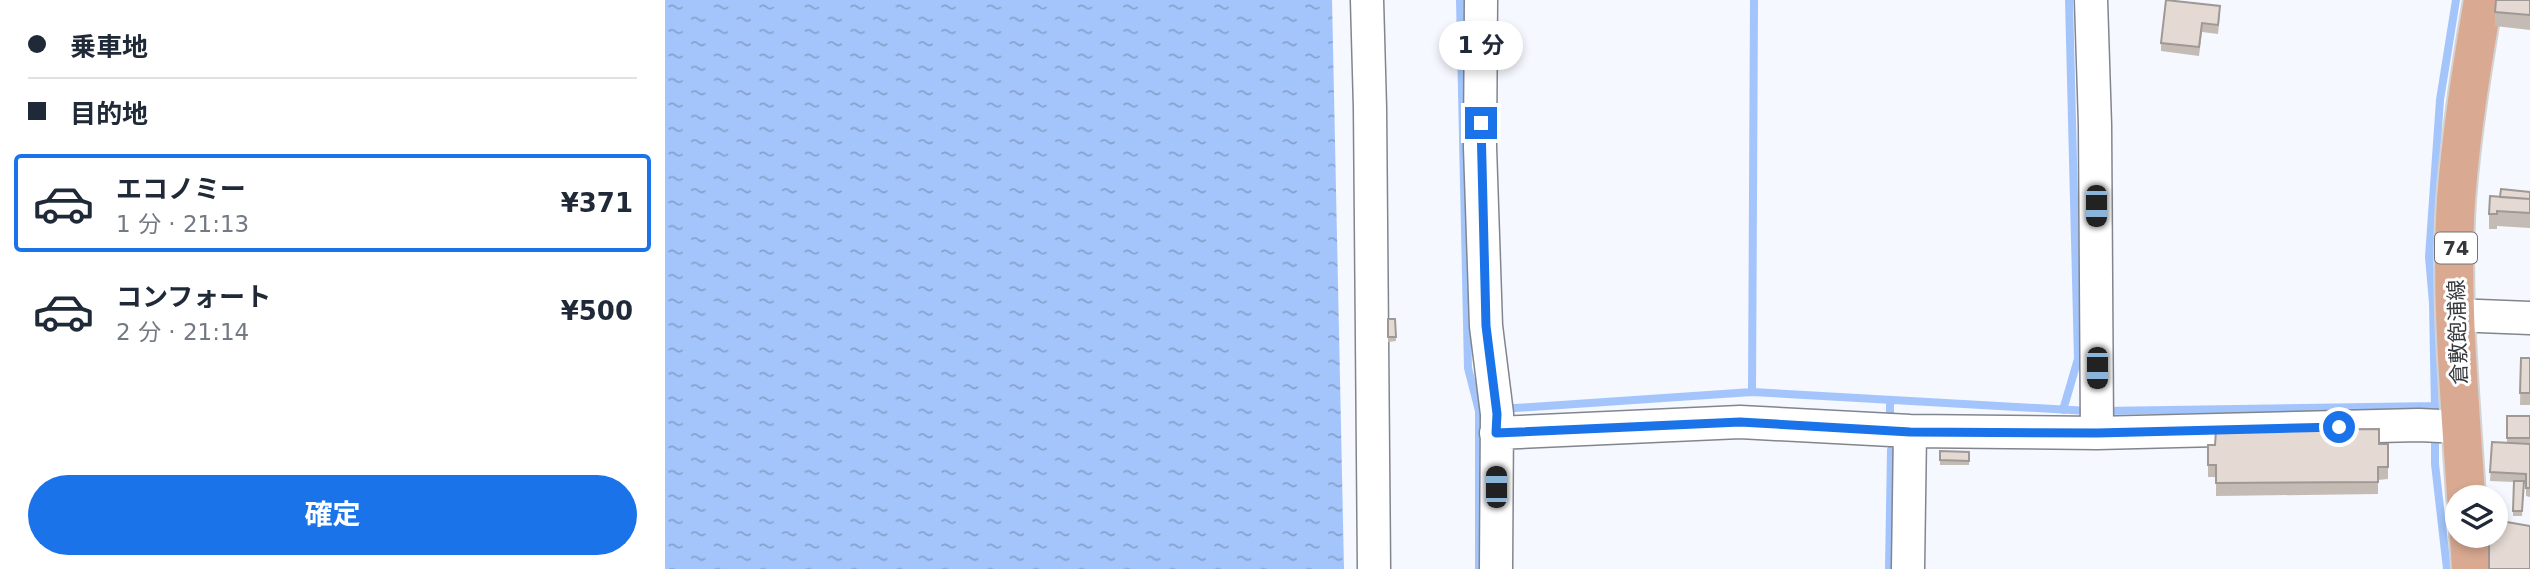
<!DOCTYPE html>
<html lang="ja">
<meta charset="utf-8">
<style>
body{margin:0;font-family:"DejaVu Sans","Noto Sans JP",sans-serif;background:#f2f2f3;color:#1f2937;height:100vh;display:flex;flex-direction:column;font-size:26px;white-space:nowrap}
*{box-sizing:border-box;margin:0}
p{font-size:23px;color:#747a83}
.icon{flex:none;width:38px;height:38px;fill:none;stroke:currentColor;stroke-width:2;stroke-linecap:round;stroke-linejoin:round}
.map{position:relative;flex:1;overflow:hidden}
.drawer{display:flex;flex-direction:column;background:#fff;width:665px}
.drawer>*{flex:none}
.hud{display:grid;align-content:center;height:154px;padding:0 28px;background:#fff}
.buttons{position:absolute;left:1780px;top:485px;display:grid;gap:14px}
.buttons a{display:grid;place-items:center;width:63px;height:63px;border-radius:50%;background:#fff;box-shadow:0 4px 10px #0003;font-size:35px}
.end{position:absolute;width:32px;height:32px;margin:-16px;border:9px solid #1a73e8;background:#fff;box-shadow:0 0 0 4px #fff}
.from{border-radius:50%}
.bubble{position:absolute;height:49px;border-radius:24px;background:#fff;box-shadow:0 4px 10px #0003;font-size:23px;font-weight:700;line-height:49px;text-align:center}
.car{position:absolute;width:21px;height:42px;margin:-21px -10px;border-radius:9px;box-shadow:0 0 5px 2px #0007;background:linear-gradient(#222 24%,#8ab4d8 0 40%,#222 0 76%,#8ab4d8 0 86%,#222 0)}
.hud b{display:flex;align-items:center;gap:24px;height:66px;font-size:26px}
.hud b+b{border-top:2px solid #e0e1e3}
.hud i{width:18px;height:18px;background:#1f2937}
ul{padding:0;list-style:none}
li{display:flex;align-items:center;gap:21px;height:98px;margin:0 14px 10px;padding:0 14px;border:4px solid transparent;border-radius:7px}
li div{flex:1}
li b{display:block;font-size:26px}
li em{font-style:normal;font-weight:700}
li.active{border-color:#1a73e8}
li>.icon{width:63px;height:63px;stroke-width:1.5}
.button{display:flex;gap:14px;margin-top:auto;padding:14px 28px}
.button a{flex:1;height:80px;border-radius:42px;background:#1a73e8;color:#fff;font-size:28px;font-weight:700;line-height:80px;text-align:center}
main{display:flex;flex:1;min-height:0}
.map>svg:first-child{display:block}
</style>
<main>
<section class="drawer">
<div class="hud">
<b><i class="from"></i>乗車地</b>
<b><i></i>目的地</b>
</div>
<ul>
<li class="active"><svg class="icon" aria-label="car" viewBox="0 0 24 24"><path d="M5 17H2v-5l4-1 3-4h7l3 4 3 1v5h-3M9 17h6M6 11h13"/><circle cx="7" cy="17" r="2"/><circle cx="17" cy="17" r="2"/></svg><div><b>エコノミー</b><p>1 分 · 21:13</p></div><em>¥371</em></li>
<li><svg class="icon" aria-label="car" viewBox="0 0 24 24"><path d="M5 17H2v-5l4-1 3-4h7l3 4 3 1v5h-3M9 17h6M6 11h13"/><circle cx="7" cy="17" r="2"/><circle cx="17" cy="17" r="2"/></svg><div><b>コンフォート</b><p>2 分 · 21:14</p></div><em>¥500</em></li>
</ul>
<div class="button"><a>確定</a></div>
</section>
<div class="map">
<svg width="1865" height="569" viewBox="0 0 1865 569">
<defs>
<pattern id="water-ripples" width="26" height="14" patternUnits="userSpaceOnUse" patternTransform="scale(1.75)"><rect width="26" height="14" fill="#a3c5fb"/><path d="M2 4q2-2 4 0t4 0M15 11q2-2 4 0t4 0" fill="none" stroke="#86a1cc"/></pattern>
</defs>
<rect width="100%" height="100%" fill="#f5f8fe"/>
<path fill="url(#water-ripples)" d="M0,0H667L679,569H0Z"/>
<g fill="none" stroke-linecap="round" stroke-linejoin="round">
<path stroke="#a3c5fb" stroke-width="8" d="M795,0L803,368L814,411V569
M1087,392L1089,0
M1770,408L1768,303L1764,257L1775,100L1791,0
M836,409L1087,392L1424,411
M1398,410L1413,359L1404,0
M1437,411L1770,406
M1225,419V400
M1770,432V464L1782,569
M1224,569L1226,450"/>
<defs>
<path id="street" d="M702,0L705,108L709,569
M816,0L815,147L821,326L832,414L831,569
M1426,0L1430,125L1432,433
M1789,315L1865,318
M831,433L1075,422L1245,431L1432,433L1754,425L1797,427
M1243,569L1245,431"/>
<path id="primary" d="M1801,497C1795,398 1785,299 1791,200C1796,133 1807,66 1818,0
M1804,536L1806,569"/>
</defs>
<use href="#street" stroke="#81858e" stroke-width="35"/>
<use href="#primary" stroke="#d3d3d4" stroke-width="42"/>
<use href="#street" stroke="#fff" stroke-width="32"/>
<use href="#primary" stroke="#d9a992" stroke-width="38"/>
</g>
<path fill="#c4bbb5" d="M1865,0V30L1830,26V12Z
M1555,15L1553,34L1537,32L1534,56L1496,51V43Z
M1865,192V228L1832,226V229H1824V214L1835,197Z
M723,319H730L731,341L723,342Z
M1856,358H1865V405H1855Z
M1842,416H1865V497L1861,496V483H1859L1857,516H1848L1849,482L1825,481L1827,442L1842,443Z
M1723,444V479L1713,480V494L1551,496V477H1543V445Z
M1275,451L1304,452V465H1275Z"/>
<path fill="#e4d9d3" stroke="#a09894" stroke-width="2" d="M1501,0L1555,6L1553,25L1537,23L1534,47L1496,43Z
M1831,0H1865V15L1830,12Z
M1836,189L1865,192V199L1835,197Z
M1825,196L1865,199V213L1832,211V214H1824Z
M723,319H730L731,337H723Z
M1856,358H1865V393H1855Z
M1842,416H1865V438H1842Z
M1714,429V444H1723V467H1713V482L1551,483V465H1543V445H1550L1551,430Z
M1827,442L1865,444V488H1861V474L1825,472Z
M1275,451L1304,452V461L1275,460Z
M1849,481H1859L1857,511H1848Z
M1830,520L1865,526V569H1824V536H1830Z"/>
<g fill="none" stroke-linecap="round" stroke-linejoin="round">
<path stroke="#1a73e8" stroke-width="9" d="M816,123L821,326L832,414L831,433L1075,422L1245,432L1432,433L1674,427"/>
</g>
<g text-anchor="middle" stroke-width="6" stroke-linejoin="round" paint-order="stroke">
<rect fill="#fff" stroke="#737476" stroke-width="2" x="1770" y="232.5" width="42" height="31" rx="5"/>
<g font-size="19" font-weight="bold" fill="#37383c">
<text x="1791" y="255">74</text>
</g>
<g font-size="21" fill="#37383c" stroke="#fff">
<text transform="translate(1793 332) rotate(-92)" y="7">倉敷飽浦線</text>
</g>
</g>
</svg>
<div class="buttons">
<a><svg class="icon" aria-label="layers" viewBox="0 0 24 24"><path d="M12 4l9 5-9 5-9-5zM3 14l9 5 9-5"/></svg></a>
</div>
<i class="end from" style="left:1674px;top:427px"></i>
<i class="end" style="left:816px;top:123px"></i>
<div class="bubble" style="left:774px;top:21px;width:84px">1 分</div>
<i class="car" style="left:1431px;top:206px;rotate:180deg"></i>
<i class="car" style="left:1432px;top:368px;rotate:180deg"></i>
<i class="car" style="left:831px;top:487px;rotate:0deg"></i>
</div>
</main>
